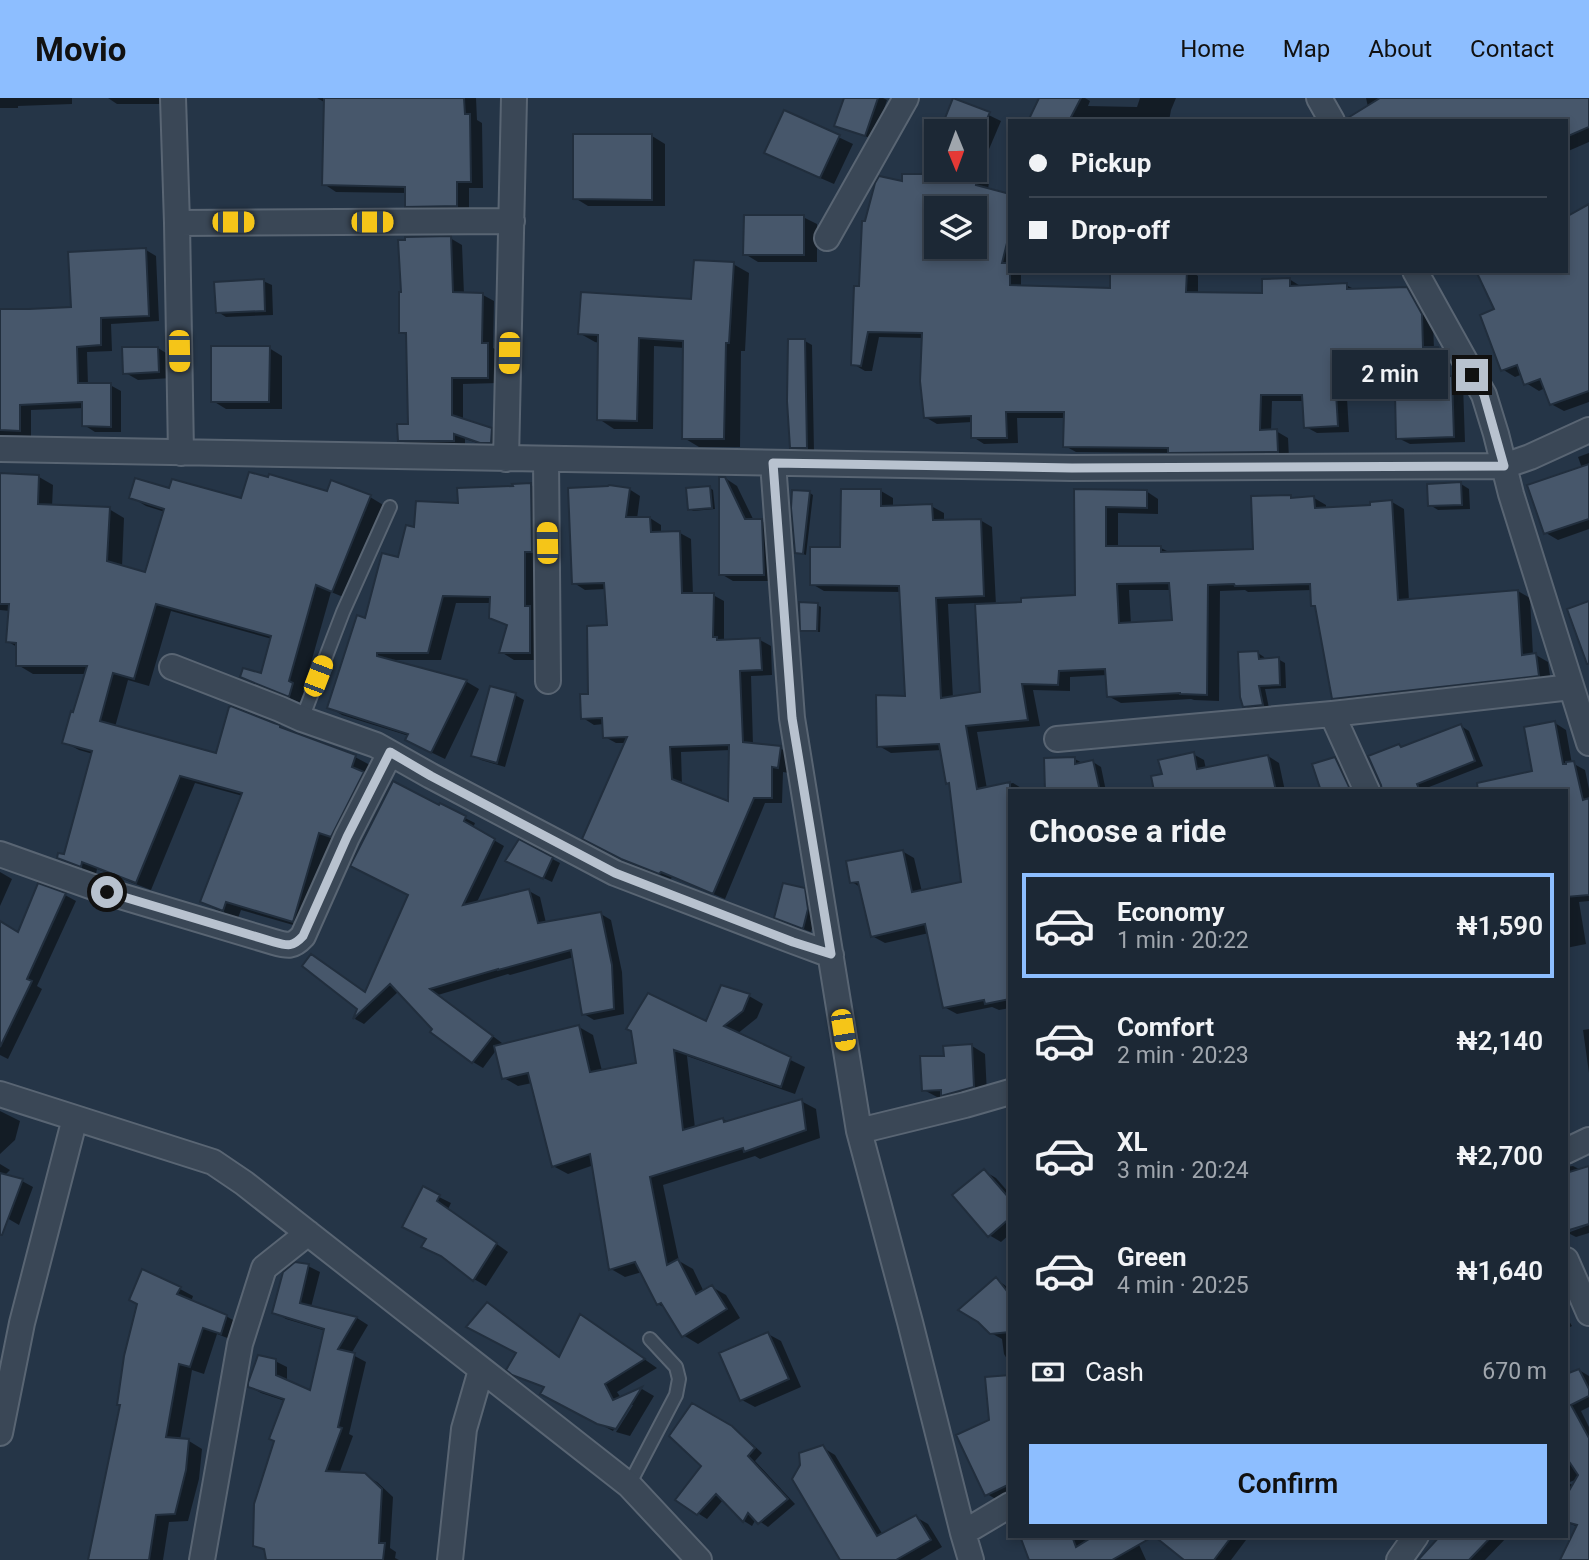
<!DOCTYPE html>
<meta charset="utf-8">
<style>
body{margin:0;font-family:Roboto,sans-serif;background:#25303d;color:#f1f3f6;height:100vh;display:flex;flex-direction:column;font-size:26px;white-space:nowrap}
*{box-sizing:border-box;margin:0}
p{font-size:23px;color:#a0a6ad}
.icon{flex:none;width:38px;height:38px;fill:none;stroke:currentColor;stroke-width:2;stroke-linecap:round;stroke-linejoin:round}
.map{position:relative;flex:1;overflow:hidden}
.details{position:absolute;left:1008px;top:691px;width:560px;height:749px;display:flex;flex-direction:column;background:#1c2835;border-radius:0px;box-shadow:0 4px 10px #0003,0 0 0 2px #3a4450}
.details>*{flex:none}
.top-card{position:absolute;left:1008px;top:21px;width:560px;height:154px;border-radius:0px;box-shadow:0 4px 10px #0003,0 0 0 2px #3a4450;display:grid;align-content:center;height:154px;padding:0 21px;background:#1c2835}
.needle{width:46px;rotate:179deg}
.fabs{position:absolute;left:924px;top:21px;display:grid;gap:14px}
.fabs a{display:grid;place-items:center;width:63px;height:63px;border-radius:0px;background:#1c2835;box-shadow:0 4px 10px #0003,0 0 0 2px #3a4450;font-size:35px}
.end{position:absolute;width:32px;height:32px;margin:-16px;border:9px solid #b8c2cf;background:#111;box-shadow:0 0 0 4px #111}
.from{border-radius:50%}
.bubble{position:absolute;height:49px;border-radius:0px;background:#1c2835;box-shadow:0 4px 10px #0003,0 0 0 2px #3a4450;font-size:23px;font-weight:600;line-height:49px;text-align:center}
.car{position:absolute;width:21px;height:42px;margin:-21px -10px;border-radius:9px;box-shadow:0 0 5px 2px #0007;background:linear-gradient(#f5c518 24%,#345 0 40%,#f5c518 0 76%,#345 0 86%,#f5c518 0)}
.top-card b{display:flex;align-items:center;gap:24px;height:66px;font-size:26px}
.top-card b+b{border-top:2px solid #3a4450}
.top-card i{width:18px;height:18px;background:#f1f3f6}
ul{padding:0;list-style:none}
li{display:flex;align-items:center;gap:21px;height:105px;margin:0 14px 10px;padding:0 7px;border:4px solid transparent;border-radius:0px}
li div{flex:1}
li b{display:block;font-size:26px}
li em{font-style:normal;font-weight:600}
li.selected{border-color:#8dbeff}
li>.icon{width:63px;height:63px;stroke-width:1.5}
h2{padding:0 21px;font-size:32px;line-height:84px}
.pay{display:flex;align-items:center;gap:18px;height:77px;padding:0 21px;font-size:26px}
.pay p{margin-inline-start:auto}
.primary-button{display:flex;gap:14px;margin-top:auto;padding:14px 21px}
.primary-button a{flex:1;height:80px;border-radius:0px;background:#8dbeff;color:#111;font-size:28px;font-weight:600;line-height:80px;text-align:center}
header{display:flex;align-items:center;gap:42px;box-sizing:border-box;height:98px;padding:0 35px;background:#8dbeff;color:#111}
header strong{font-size:33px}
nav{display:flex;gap:38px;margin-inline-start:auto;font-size:24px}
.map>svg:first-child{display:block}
</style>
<header>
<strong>Movio</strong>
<nav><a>Home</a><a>Map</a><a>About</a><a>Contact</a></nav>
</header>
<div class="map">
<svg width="1589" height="1462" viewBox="0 0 1589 1462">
<rect width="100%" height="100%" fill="#253547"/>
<path fill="#0007" fill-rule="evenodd" d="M0,0H72V6L18,8V10H0Z
M108,0H166V6H117Z
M317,0H476L477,22L482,25L483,90H469V115H419L407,108V95L336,94L324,86L326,5Z
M846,0H883L887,2L874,41L845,32L836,27Z
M1041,0H1085L1090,3L1088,8L1137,9L1140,0H1176L1171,12L1169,23H1030Z
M1366,0H1589V44L1566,54V23L1368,9Z
M955,1L1001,23L978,77L989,84L988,92L1010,97V173H1021V189L1111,191L1112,173H1191L1198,178V196L1264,197L1289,181L1302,189L1346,187L1356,192L1406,190L1418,197L1433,224L1434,251H1437L1449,257L1450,280L1463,286L1465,344L1410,346L1398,340L1397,302L1347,300L1349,334L1317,335L1306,329L1304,303H1272L1271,333H1276L1288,340L1289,360H1181L1172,355L1076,354L1065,348V320H1017L1018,345L984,346L973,339L972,324L937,326L925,319L923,240L879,239L872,273H865L853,266L861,190L904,85L923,78L936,46V72H975V33H941ZM936,110H975V149H936Z
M785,14L853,46L834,86L779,62Z
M652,38L665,46V108H588L575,100Z
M1589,109V304L1564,313L1551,306L1545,290L1539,293L1526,285L1523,276L1515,279L1502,271L1566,173Z
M803,119L817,126V164H758L745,156Z
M450,140L462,147L464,196L483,197L494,203L493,250L499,253V285L463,286V322L491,331L503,338L493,350L465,341V349H411L400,342L410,327L408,238L401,234Z
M146,152L156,158L159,223L111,226L112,253L87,254L88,287H110L121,293V334H95L84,327V310L31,312V338L0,337V212L72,210Z
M733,166L749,175L745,253H741L740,349H699L684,340L685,250L654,248L653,331H614L599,321L600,245L595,244L579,235L693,203Z
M263,183L272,187L273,217L226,219L218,214Z
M805,243L812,247L814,354L799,353L792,349Z
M158,250L171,258L172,280L138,282L124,274Z
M269,250L282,258V311H226L213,303Z
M1589,355V431L1558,442L1546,435L1582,370L1578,359Z
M0,377L39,379L53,387L52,409L109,411L124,420L122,469L147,476L165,414L146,408L131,399L171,392L243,403L328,395L332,384L370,399L385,408L348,501L331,494L303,593L307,595L304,606L257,587L242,579L262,577L272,541L171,513L149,588L128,582L115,629L218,658L279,629L355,659L370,667L307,831L241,812L238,820L217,812L202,803L243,698L195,685L151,792L97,771L96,776L74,768L59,759L65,758L93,656L79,652L64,644L75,616L86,576H33L18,567L17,549L7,543L10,513L0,512Z
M725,380L737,388L754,423H762L774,430L776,483H733L721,476Z
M1461,386L1469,391L1470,411L1438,412L1430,407Z
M531,387L544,394L543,562H514L501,554L509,529L491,519V505H456L441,562H388L467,584L479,591L445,661L420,649L409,638L342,617L329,609L367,522L416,431L459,407Z
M710,390L713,392L715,411L693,413L690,411Z
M629,391L640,398L637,421L650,420L661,427V436L680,435L691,441L693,497H713L724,503V543L760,542L771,548L772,577L751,578L753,647L780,650L791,657L789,675L783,674L782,705H765L725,801L672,779L671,781L634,767L595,746L626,645H616L605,639L604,626L594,627L583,620L609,529L606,491L585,492L574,485ZM731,652L730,705L682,687L681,654Z
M881,393L893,400V409L931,408L944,415V424L980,422L992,429L996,507L1076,498V393H1146L1158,401V416L1118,415V450H1161L1171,455L1255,453L1290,398L1295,401L1314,400L1326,407V411L1372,408L1392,404L1404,411L1409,503L1518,493L1530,500L1533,557H1536L1548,564L1551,584L1346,607L1334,600L1312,492L1248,494L1245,492L1220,493L1219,603L1194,602L1191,601L1121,605L1108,598L1107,577L1070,579V593L1033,592L1040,628L977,634L987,691L1013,685L1026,693H1010V910L999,912L992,909L957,916L944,909L929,835L885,845L872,838L860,789L852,784L902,753L914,760L922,794L963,786L951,687L947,685L942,652L891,655L879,648L907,599L901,494L824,493L812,486L842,451ZM1129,492H1171L1174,524L1131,526ZM977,505L982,595L953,600L948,506Z
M794,394L810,395L813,397L806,457L796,454Z
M817,507L821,509L820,534H806L802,532Z
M1258,555L1264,559L1265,562L1278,561L1285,565L1286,590L1265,591L1269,610L1251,612L1245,608Z
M515,597L524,602L505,669L481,662L473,658Z
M1555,625L1566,632L1572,666H1574L1585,672L1589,691V803L1579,804L1586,846L1566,850V693H1513L1534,675Z
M1461,628L1469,633L1483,668L1424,691L1425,693H1383L1399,648L1403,650Z
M1193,656L1204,662L1206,671L1268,658L1279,665L1285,693H1156L1164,677Z
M1075,661L1084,666L1093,664L1101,669L1106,693H1071Z
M1335,661L1343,666L1356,693H1323Z
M465,720L475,725L473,730L504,748L476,806L529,793L540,799L546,825L601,816L611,822L622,874L624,916L594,922L584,916L574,859L510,877L508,876L438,897L502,945L500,948L579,929L593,937L602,973L638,966L707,925L749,898L763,906L757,920L737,936L805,969L795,996L687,958L695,1030L723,1021L728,1024L801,1003L816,1011L820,1040L760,1061L755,1058L663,1087L679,1163L693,1171L704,1194L712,1189L726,1197L740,1220L698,1246L683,1237L667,1211L658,1206L642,1174L625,1179L611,1171L594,1067L568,1076L553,1068L532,985L518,988L504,980L497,951L483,970L473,964L434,931L399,893L364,926L355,921L366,896Z
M520,744L560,765L552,784L516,767Z
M0,774L12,781L0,808Z
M804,792L813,797L816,816L811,834L785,824Z
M65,797L76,803L37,888L42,891L8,961L0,957V824L19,836Z
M1589,931V975L1583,932Z
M972,948L985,956L987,996L937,999L924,992L946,959Z
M0,1013L20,1023L15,1042L0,1056Z
M0,1066L10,1072L4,1078L22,1083L33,1089L19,1127L0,1116Z
M1573,1068L1581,1072L1589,1070V1124L1570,1130V1134L1589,1127V1135L1576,1139L1566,1134V1069Z
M984,1073L996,1080L1010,1096V1136L1001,1144L989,1137Z
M439,1099L451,1105L448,1111L508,1154L486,1188L474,1181L446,1160L428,1141L416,1135Z
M308,1168L320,1174L311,1209L357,1220L368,1227L351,1256L366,1264L349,1336L353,1338L339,1376L364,1377L377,1384L393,1399L390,1450L396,1454L395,1460L399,1462H268L267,1454L254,1447L285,1303L261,1295L249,1288L275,1263L287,1269V1283L312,1294L326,1233L286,1221L274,1214Z
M996,1181L1010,1191V1266L1004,1256L1002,1241L991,1235Z
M180,1191L193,1198L191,1204L226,1218L240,1226L235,1243L217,1236L204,1276L192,1272L180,1342L189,1343L202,1351L199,1381L188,1423L169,1424L163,1462H90L121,1307L125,1258Z
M488,1207L501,1214L560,1260L594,1226L657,1270L617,1294L621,1300L642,1291L654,1298L630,1338L616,1334L633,1307H629L613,1333L555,1303L545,1290L528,1283L513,1275L518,1255Z
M1566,1218L1572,1228L1566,1231Z
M768,1236L781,1243L801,1289L755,1309L742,1302Z
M1579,1272L1589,1278V1309L1581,1313L1589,1329V1377L1567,1385L1589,1392V1462H1562L1578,1429L1566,1424V1278Z
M1010,1279V1398L999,1403L987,1396L990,1323Z
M693,1307L740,1335L762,1355L755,1363L795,1406L768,1429L756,1421L752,1428L744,1423L723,1402L707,1421L677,1402L703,1368Z
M822,1349L835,1357L883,1437L916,1419L928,1426L942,1449L920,1462H840Z
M1022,1438H1133L1136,1440L1146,1462H1031Z
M1157,1438H1249L1231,1462H1187Z
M1442,1438H1508L1485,1462H1420Z"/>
<path fill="#47576b" stroke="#212e3d" stroke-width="2" fill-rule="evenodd" d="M324,0H464L465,16H470L471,84H457V108L405,109V89L322,87Z
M844,0H878L865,38L834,28Z
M953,0L990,14L982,33H940Z
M1039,0H1081L1069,23H1028Z
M1380,0H1589V29L1566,39V23H1347L1346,21Z
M784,12L840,37L820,80L764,55Z
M573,36H652V102L573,101Z
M924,72H957L978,75L976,87L1010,96V133L1002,165H1010V187L1110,190V173H1187L1186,194L1262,195V181L1290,180V188L1347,185V191L1407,189L1422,216L1423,249H1438L1439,278H1452L1454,339L1396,341L1395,296L1336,294L1338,328L1304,330L1302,297H1261L1260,332L1277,331L1278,354L1168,355V350L1063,349L1064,314H1006L1007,340H971V318L924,320L920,283L922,235L868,234L861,268L851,267L854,188H859L862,123H865L875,85L879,78L902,83V76H922ZM936,107L957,110H975V149H936Z
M1589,106V293L1550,307L1540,281L1524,287L1517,267L1501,273L1480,217L1494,211L1476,173H1566V119Z
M744,117H804V157H743Z
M451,138L453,194L483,195L482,245H488V280H452V317L492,330L491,345H480L454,336V343H398L397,326H408L406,235H399V194H401L398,142H405V139Z
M146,150L149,218L101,220V247L77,249L78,285H111V329L82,328V304L20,307V333L0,332V211H29L71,209L68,154Z
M694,162L734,164L729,245H726L724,341H682L683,243L639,240L637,323L597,322L598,237L578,236L581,194L691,201Z
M264,181L265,213L216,215L214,184Z
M788,241H805L807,350H790L787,303Z
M211,248H270L269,304H211Z
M122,249H158L159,274L123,276Z
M1589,366V421L1544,436L1527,387Z
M249,374L268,379L269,376L327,393L331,382L371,397L332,494L316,487L289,583L293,585L289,599L240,579L243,570L261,575L271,538L156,506L134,581L113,575L100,623L216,655L229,609L231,608L274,625L280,627V629L356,657L352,669L364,674L331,739L319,735L293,824L226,804L223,813L200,804L242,695L180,678L136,785L82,764L81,769L57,760L58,755L64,756L92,653L62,645L71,613L73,614L87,568H16V545L6,544L9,506H0V375L39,377L38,406L110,409L107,463L145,474L164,411L129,400L135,380L169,390L172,381L241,400Z
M719,379H725L745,421H762L764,477H719Z
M1461,384L1462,407L1428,408L1427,386Z
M531,385L532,454H525V508H530V555H499L507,527L489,520L490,499L443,498L428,555H377V558L467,582L431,655L405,642L408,636L327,610L357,517L365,520L382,455L398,459L406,427L414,429L416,403L458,405L457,390L513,388L512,386Z
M609,387L630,390L626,419H650L651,434L680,433L682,495H714L713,539H717V542L760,540L762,572L740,573L743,644L781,648L778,670L772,669V700H754L713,796L661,774L659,776L621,761L582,741L627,639L603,640L602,620L581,621L580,596H588L587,528L607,527L604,485L572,486L568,390L608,388ZM729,647L728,703L672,681L670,649Z
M710,388L712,410L688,412L686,390Z
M841,391H881V408L932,406L933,422L981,421L984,498L936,500L941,600L980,594L975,506L1021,504V500L1075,497L1074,391L1147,392V410L1106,409V448H1161V454L1253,451L1251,398L1291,397V400L1314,398L1315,410L1370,407V404L1392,402L1398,502L1518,492L1522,557L1536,555L1539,578L1332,601L1315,508H1311L1310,486L1235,488L1234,486L1208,487L1207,597L1180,596V595L1107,599L1105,571L1059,573L1058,587L1022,586L1028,622L966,628L977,691L1010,684V901L985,906L984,902L943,910L925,826L871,839L858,784L850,785L846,763L903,752L912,794L961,784L949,685L946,686L939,646L877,649L876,597L905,598L899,488L810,487V449H840ZM1169,485L1172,522L1119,525L1117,486Z
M792,392L810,393L803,456L795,455L791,410Z
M1589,503V566H1587L1567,511Z
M799,504L818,505L817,533H800Z
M1258,553L1259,561L1279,559L1280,587L1259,588L1263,607L1243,609L1240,599L1238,554Z
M490,588L516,595L497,665L471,658Z
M1555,623L1563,666H1566V664L1574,663L1583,702L1589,700V797L1566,799V693H1478L1477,685L1532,673L1524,629Z
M1461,626L1475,663L1417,686L1420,693H1382L1381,687L1368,658L1399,646L1401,649Z
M1194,654L1197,671L1268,657L1276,693H1154L1151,678L1162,676L1158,662Z
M1075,659V666L1093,662L1100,693H1045L1044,660Z
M1335,659L1351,693H1321L1312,666Z
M393,683L439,707L440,705L466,718L464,723L495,741L463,807L529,791L538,825L601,814L612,867L614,911L582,917L571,852L498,872V871L430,891L493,938L472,965L430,934L432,931L390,886L353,921L357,911L302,868L311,856L365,894L408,797L350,768Z
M519,741L553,759L543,781L505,763Z
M38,785L66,795L27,881L32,883L0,949V823L18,834Z
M783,785L805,790L808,811L803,831L774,820Z
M721,887L750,896L743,913L724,928L791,959L781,989L674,952L683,1032L723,1020L724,1024L802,1001L806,1032L744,1054L743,1050L650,1079L667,1167L678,1161L696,1196L712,1187L727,1211L682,1239L661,1205L657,1207L635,1164L609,1172L590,1056L552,1069L528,975L502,981L494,948L579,927L590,974L636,965L631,933L626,931L648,895L706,923Z
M972,946L974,989L941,998V992L922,993L920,958H944L943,948Z
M1589,1068V1126L1566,1133V1075Z
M984,1071L1010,1101V1120L988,1139L952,1097Z
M0,1075L23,1081L2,1137H0Z
M423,1088L440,1097L437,1103L497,1145L473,1183L441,1158L421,1149L426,1141L402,1129Z
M295,1164L309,1166L300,1205L357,1219L338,1251L355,1255L338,1329L342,1330L326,1373L365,1375L382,1391L379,1445H385L383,1462H266L264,1451L253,1448L254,1406L274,1343L269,1341L284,1301L248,1289V1285L258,1257L276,1261V1277L310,1292L324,1231L272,1215L283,1174Z
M142,1171L181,1189L177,1196L227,1217L221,1236L203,1230L190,1269L179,1266L166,1339L189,1341L186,1372L175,1416L156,1417L149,1462H88L120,1307H117L124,1258L137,1206L129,1202Z
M996,1179L1010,1197V1234L990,1236L978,1224L958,1212Z
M487,1204L559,1259L580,1216L645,1261L605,1286L613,1302L642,1289L616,1331L597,1326L540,1296L544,1289L512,1277L506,1272L516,1255L466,1229Z
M768,1234L789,1281L740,1303L719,1255Z
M1579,1271L1589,1291V1298L1571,1307L1589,1340V1462H1560L1577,1427L1566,1424V1398L1578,1377L1566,1359V1276Z
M1010,1277V1386L985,1398L956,1337L989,1322L985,1279Z
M692,1305L732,1328L755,1350L748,1358L788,1401L758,1426L748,1415L743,1424L716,1396L697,1417L675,1402L701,1368L669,1338Z
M823,1347L877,1438L916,1417L931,1442L896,1462H840L792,1381L800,1367L799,1355Z
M1020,1438H1072L1076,1449L1094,1438H1154L1112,1462H1029Z
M1154,1438H1232L1214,1462H1184Z
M1440,1438H1492L1469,1462H1418Z"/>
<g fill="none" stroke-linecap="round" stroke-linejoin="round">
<defs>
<path id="lane" d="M302,621L343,514L390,409
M629,1387L676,1297L679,1281L676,1269L650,1241"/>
<path id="street" d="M173,0L177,125L181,355
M1319,0L1332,23
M177,125L512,123
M827,140L906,0
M1415,173L1484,297L1496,336L1511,396L1589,645
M0,351L1072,370L1504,368L1530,359L1589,332
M506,361L514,0
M546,361L548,583
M773,365L792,620L859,1033L910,1224L963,1435L971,1462
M172,569L280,611L302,621L376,647L431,678L615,775L793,843L831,857
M1332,616L1367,693
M1057,641L1332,616L1571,589
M0,756L107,794L274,844C288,848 293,849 303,838L347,739L390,655
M0,996L213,1064L244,1085L629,1387L699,1462
M859,1033L965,1007L1010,994
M1566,1053L1589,1042
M1566,1162L1589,1215
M0,1335L22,1225L75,1020
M963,1435L1010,1407
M202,1462L240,1246L264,1170L308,1135
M450,1462L464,1331L481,1272
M1399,1462L1416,1438"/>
</defs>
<use href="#lane" stroke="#596573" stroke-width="16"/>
<use href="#street" stroke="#596573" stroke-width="28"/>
<use href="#lane" stroke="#3a4756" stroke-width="12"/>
<use href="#street" stroke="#3a4756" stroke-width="24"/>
</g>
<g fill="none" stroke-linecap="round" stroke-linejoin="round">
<path stroke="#b8c2cf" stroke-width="9" d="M107,794L274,844C288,848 293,849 303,838L347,739L390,654L431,678L615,775L793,844L831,856L792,620L773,365L1072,370L1504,368L1484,297L1472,277"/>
</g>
</svg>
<div class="fabs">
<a><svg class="needle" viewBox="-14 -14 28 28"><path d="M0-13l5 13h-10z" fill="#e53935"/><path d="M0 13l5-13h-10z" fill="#a0a6ad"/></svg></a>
<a><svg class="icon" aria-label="layers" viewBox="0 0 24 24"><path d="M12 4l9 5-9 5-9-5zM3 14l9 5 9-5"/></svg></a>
</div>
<i class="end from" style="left:107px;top:794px"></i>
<i class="end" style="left:1472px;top:277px"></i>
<div class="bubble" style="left:1332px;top:252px;width:116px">2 min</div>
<i class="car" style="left:233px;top:124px;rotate:90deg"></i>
<i class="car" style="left:372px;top:124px;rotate:90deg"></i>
<i class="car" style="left:179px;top:253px;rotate:179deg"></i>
<i class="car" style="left:509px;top:255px;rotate:181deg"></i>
<i class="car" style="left:547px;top:445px;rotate:359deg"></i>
<i class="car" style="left:318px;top:578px;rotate:21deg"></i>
<i class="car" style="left:843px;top:932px;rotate:171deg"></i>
<div class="top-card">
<b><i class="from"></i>Pickup</b>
<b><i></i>Drop-off</b>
</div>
<section class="details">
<h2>Choose a ride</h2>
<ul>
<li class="selected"><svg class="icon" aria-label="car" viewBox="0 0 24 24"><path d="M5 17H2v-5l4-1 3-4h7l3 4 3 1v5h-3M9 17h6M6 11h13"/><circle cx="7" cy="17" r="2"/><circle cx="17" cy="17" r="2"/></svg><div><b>Economy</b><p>1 min · 20:22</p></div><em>₦1,590</em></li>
<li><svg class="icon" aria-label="car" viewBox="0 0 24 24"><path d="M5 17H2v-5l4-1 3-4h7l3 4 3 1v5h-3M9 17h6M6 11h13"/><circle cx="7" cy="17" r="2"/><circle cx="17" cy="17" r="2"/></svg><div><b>Comfort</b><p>2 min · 20:23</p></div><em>₦2,140</em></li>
<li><svg class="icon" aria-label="car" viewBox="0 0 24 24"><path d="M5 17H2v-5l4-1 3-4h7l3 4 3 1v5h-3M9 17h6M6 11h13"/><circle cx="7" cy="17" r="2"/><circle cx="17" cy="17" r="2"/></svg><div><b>XL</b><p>3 min · 20:24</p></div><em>₦2,700</em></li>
<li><svg class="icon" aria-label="car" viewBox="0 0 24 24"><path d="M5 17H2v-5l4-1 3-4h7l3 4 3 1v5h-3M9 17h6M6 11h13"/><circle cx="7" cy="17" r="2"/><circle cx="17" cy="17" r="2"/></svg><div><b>Green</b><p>4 min · 20:25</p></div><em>₦1,640</em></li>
</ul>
<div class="pay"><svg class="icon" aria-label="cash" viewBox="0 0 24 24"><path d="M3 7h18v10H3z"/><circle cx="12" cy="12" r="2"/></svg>Cash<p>670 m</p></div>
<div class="primary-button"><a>Confirm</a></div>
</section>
</div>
